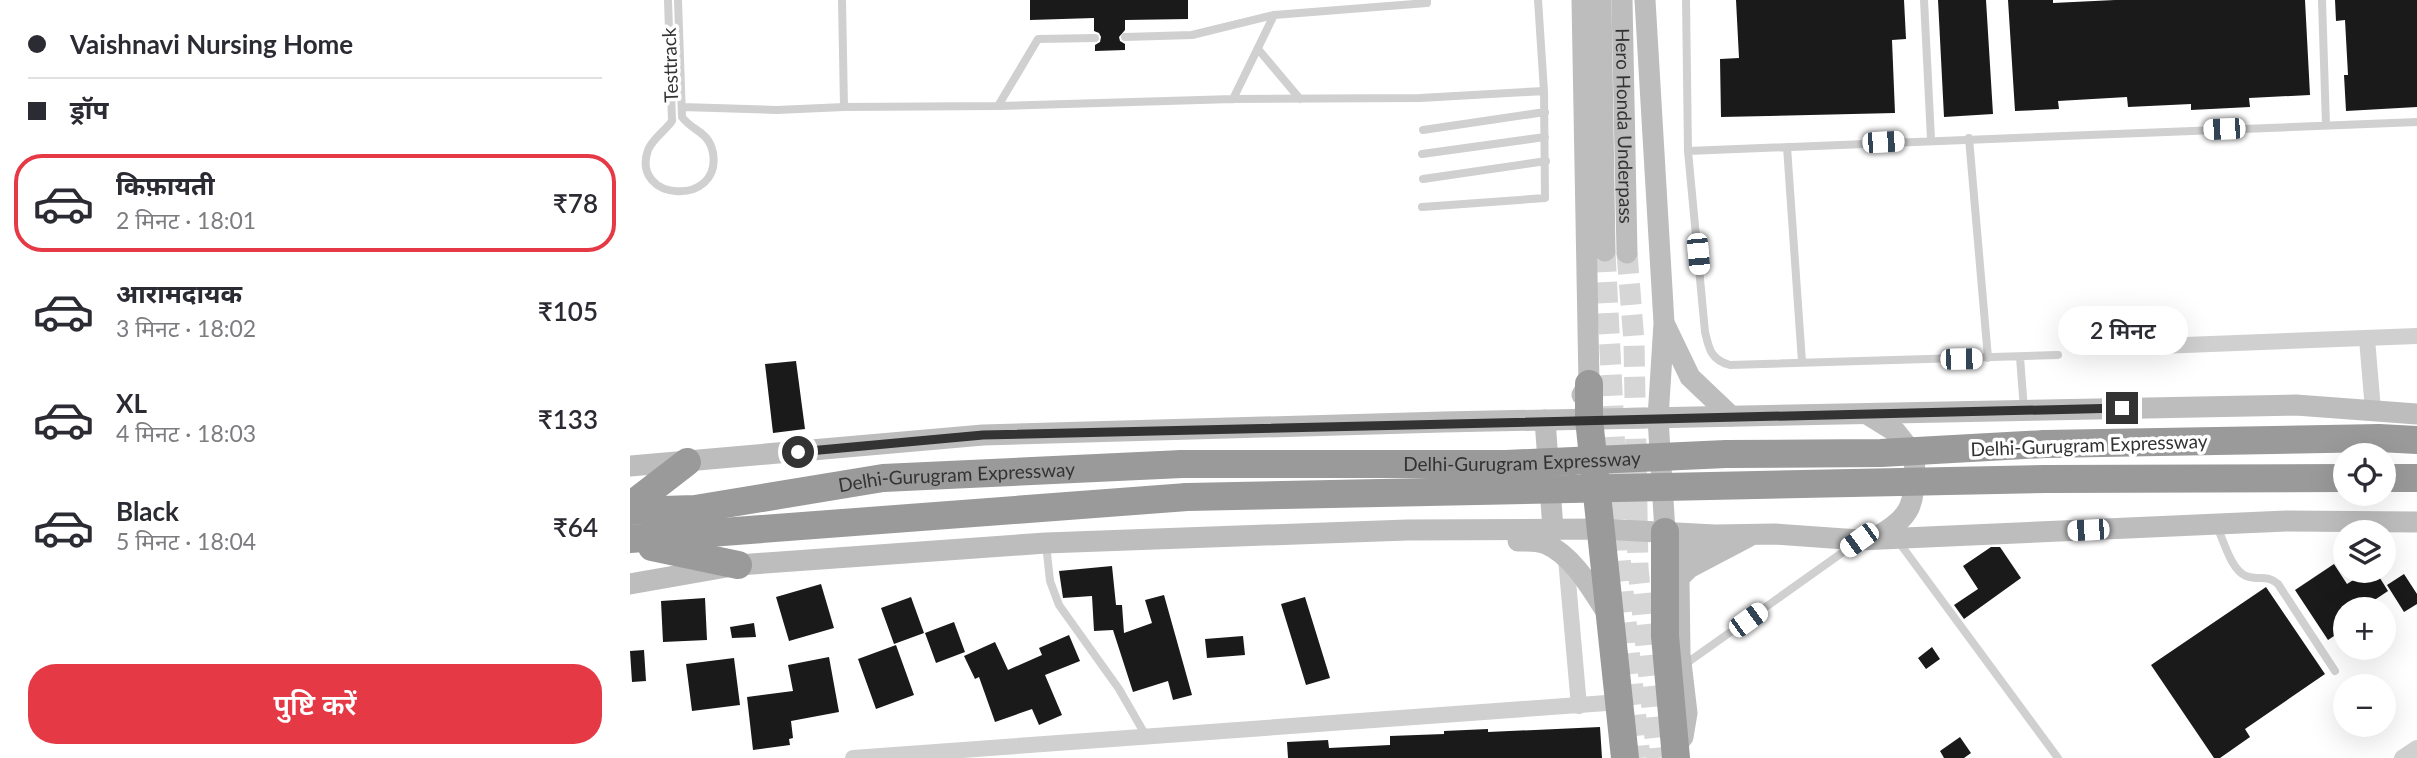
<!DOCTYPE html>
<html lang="hi">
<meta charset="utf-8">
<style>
body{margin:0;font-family:Lato,"Noto Sans Devanagari",sans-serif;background:#f2f2f3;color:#2b2b33;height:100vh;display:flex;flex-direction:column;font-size:26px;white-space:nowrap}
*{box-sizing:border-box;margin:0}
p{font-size:23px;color:#7c7c81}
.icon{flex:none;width:38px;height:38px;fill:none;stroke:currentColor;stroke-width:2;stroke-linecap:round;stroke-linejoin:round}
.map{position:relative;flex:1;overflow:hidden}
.details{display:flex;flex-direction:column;background:#fff;width:630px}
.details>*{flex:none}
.banner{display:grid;align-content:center;height:154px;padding:0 28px;background:#fff}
.controls{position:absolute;left:1703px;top:443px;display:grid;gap:14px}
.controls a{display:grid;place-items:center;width:63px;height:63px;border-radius:50%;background:#fff;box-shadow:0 7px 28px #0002;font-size:35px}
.end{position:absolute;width:32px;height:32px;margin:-16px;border:9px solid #333;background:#fff;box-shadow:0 0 0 4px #fff}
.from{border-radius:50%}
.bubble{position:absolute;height:49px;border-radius:24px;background:#fff;box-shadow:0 7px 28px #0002;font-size:23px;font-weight:600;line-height:49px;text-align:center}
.car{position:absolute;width:21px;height:42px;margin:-21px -10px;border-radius:9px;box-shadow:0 0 5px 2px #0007;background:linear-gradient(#fff 24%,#345 0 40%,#fff 0 76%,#345 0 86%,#fff 0)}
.banner b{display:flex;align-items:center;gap:24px;height:66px;font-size:26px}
.banner b+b{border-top:2px solid #e1e1e2}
.banner i{width:18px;height:18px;background:#2b2b33}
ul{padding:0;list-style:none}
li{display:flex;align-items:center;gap:21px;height:98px;margin:0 14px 10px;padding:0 14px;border:4px solid transparent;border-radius:28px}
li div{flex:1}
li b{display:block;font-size:26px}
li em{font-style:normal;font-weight:600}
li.on{border-color:#e63946}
li>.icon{width:63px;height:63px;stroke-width:1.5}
.primary-button{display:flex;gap:14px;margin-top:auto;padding:14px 28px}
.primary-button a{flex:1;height:80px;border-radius:28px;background:#e63946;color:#fff;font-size:28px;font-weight:600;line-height:80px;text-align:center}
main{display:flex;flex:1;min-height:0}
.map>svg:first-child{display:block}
</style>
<main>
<section class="details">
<div class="banner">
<b><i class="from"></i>Vaishnavi Nursing Home</b>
<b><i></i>ड्रॉप</b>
</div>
<ul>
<li class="on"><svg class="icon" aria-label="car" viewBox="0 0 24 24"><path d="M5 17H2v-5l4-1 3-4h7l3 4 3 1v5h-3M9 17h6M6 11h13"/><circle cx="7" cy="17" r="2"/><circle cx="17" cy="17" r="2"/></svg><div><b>किफ़ायती</b><p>2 मिनट · 18:01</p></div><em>₹78</em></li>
<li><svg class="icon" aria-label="car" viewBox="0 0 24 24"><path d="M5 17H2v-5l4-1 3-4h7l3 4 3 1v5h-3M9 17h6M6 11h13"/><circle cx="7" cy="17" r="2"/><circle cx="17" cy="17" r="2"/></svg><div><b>आरामदायक</b><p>3 मिनट · 18:02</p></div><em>₹105</em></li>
<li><svg class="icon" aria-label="car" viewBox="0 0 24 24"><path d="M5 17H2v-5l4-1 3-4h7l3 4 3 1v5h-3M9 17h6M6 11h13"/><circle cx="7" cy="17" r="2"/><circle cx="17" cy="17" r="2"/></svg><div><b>XL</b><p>4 मिनट · 18:03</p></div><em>₹133</em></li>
<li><svg class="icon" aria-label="car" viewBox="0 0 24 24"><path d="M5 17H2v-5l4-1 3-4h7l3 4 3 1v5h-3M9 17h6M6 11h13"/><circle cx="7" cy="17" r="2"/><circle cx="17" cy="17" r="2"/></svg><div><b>Black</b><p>5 मिनट · 18:04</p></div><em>₹64</em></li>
</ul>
<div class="primary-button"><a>पुष्टि करें</a></div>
</section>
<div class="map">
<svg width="1787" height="758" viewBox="0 0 1787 758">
<rect width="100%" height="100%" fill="#fff"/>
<path fill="#1a1a1a" d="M400,0H558V19L495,20V30L489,37L490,41L495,44V50L465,51V45L470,42L471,37L469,33L464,31V18L400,20Z
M1106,0H1274L1276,39L1262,40L1265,113L1091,117L1090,59L1109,58Z
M1308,0H1356L1363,114L1314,117Z
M1378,0H1423V3L1485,0H1675L1680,95L1619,98L1620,107L1561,110V104L1498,107L1497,97L1428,101L1429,109L1385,111Z
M1705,0H1787V107L1716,111L1714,75H1718L1715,20L1706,21Z
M166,361L175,429L143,433L135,364Z
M1361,547H1370L1391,578L1334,619L1324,605L1348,589L1333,566Z
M1704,564L1717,584L1739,570H1745L1758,591L1731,609H1715V646L1707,634L1698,640L1665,590Z
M482,566L486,605H492L494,633L522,623L515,600L534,595L562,695L543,700L538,681L503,692L483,630L464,631L462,596L433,598L429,571Z
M1774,574L1787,594V604L1774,612L1757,585Z
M191,584L204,628L159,641L146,597Z
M1636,587L1695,674L1615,729L1620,737L1590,758H1584L1521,665Z
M281,597L294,633L264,644L251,608Z
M675,597L700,678L676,685L651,604Z
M75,598L77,640L33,642L31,601Z
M324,622L335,652L306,663L295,633Z
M124,623L126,637L102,638L100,627Z
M439,635L450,661L415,675L432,715L409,725L402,709L365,722L349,677L345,679L334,656L365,642L378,670L412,655L409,648Z
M613,636L615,655L577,658L575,639Z
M266,645L284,695L246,709L228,659Z
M1302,647L1310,659L1296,669L1288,658Z
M14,650L16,681L2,682L0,651Z
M199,657L209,712L161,721L163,738L159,739L160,745L123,750L117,697L163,691L158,665Z
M104,658L110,705L62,711L56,664Z
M970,727L972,758H658L657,742L698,740L699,748L760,745V736L814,734V731L858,729V732Z
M1330,737L1341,753L1334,758H1314L1310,751Z"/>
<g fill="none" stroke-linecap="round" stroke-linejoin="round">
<path stroke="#d6d6d6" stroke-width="21" stroke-dasharray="21 10" stroke-linecap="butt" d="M975,251L991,572L1010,758
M997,253L1004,342L1008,568L1027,758"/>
<path stroke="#d0d0d0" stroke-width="8" d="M38,0L42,121C35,131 23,138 18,150C0,202 92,207 83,153C79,131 63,132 52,117L48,0
M212,0L214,107L368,106
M908,0L914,91
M1056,0L1058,151L1075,332C1079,349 1081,360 1100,365L1428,355
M1294,0L1301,139
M1692,0L1696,125
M495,37L562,35L644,15L797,3V0
M465,38L408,39L368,106L603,99L790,98L914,91L915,198L792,207
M628,49L670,99
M603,99L644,15
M52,107L147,110L214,107
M793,130L915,112
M1339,138L1358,358
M1157,147L1172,362
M1058,151L1787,122
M792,154L915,137
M793,179L916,161
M1390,357L1394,410
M1587,527C1594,541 1601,570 1616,576C1629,581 1637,574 1648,584L1705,671
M1268,541L1428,758
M416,544L420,581L429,605L489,689L516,736
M1054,665L1223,545"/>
<path stroke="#d0d0d0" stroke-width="16" d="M1737,339L1743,410
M1530,346L1787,336
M936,559L949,706
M223,758L990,702
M1772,758L1787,748"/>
<g stroke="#bdbdbd" stroke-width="21">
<path d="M952,0L959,384L952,395"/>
<path d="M971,0L975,251"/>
<path id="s1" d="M992,0L997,253"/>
<path d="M1015,0L1034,323L1028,418L1035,532"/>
<path d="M1035,325L1060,377L1101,416"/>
<path d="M1237,414L1266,432L1285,456C1283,500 1288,514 1246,537"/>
<path d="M915,420L923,529"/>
<path d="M0,466L353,435L813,422L1666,405L1787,414"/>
<path d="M888,541C898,541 907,540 916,544C944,556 963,592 979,616"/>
<path d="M1035,560L1083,536"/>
<path d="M0,584L108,565L416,543L777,530L970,529L1085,535L1145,534L1229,540L1656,521L1787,522"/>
<path d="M1045,744L1053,737L1057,713L1050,654L1049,578L1059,568L1118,537"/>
</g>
<g stroke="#9a9a9a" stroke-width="28">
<path d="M959,384V419L995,758"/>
<path d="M1415,444L1749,438L1787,440"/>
<path d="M1754,478H1787"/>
<path d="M1416,479L1715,478"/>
<path d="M0,506L57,462"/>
<path id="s2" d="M0,511L65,509L253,478L552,464"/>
<path d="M1035,532V636L1046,758"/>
<path d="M0,539L557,497"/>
<path d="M22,547L108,565"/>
</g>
<g stroke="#9a9a9a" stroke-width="28">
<path id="s3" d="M552,464H876L1096,454L1251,453L1415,444"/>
<path d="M557,497L1416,479"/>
</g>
</g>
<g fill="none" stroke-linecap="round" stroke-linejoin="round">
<path stroke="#333" stroke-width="9" d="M168,452L353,435L1492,408"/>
</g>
<g text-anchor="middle" stroke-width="7" stroke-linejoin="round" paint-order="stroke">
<g font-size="19" fill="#333" stroke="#fff">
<text transform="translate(40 65) rotate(-92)" y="7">Testtrack</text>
<text dy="7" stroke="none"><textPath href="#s1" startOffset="126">Hero Honda Underpass</textPath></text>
<text transform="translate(1459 445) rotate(-2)" y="7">Delhi-Gurugram Expressway</text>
<text dy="7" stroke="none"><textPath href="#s3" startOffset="340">Delhi-Gurugram Expressway</textPath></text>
<text dy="7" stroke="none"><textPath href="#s2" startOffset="329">Delhi-Gurugram Expressway</textPath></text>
</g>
</g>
</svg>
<div class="controls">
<a><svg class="icon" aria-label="locate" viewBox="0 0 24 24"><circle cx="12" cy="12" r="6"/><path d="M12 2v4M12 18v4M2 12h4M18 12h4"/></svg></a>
<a><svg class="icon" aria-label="layers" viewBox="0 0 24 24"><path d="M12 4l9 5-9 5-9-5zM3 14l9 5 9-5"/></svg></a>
<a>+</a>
<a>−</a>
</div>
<i class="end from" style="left:168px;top:452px"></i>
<i class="end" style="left:1492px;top:408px"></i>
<div class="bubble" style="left:1428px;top:306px;width:130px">2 मिनट</div>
<i class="car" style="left:1594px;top:129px;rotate:268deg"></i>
<i class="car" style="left:1253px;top:142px;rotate:87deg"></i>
<i class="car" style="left:1068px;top:254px;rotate:175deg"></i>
<i class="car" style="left:1331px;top:359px;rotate:89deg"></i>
<i class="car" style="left:1458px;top:530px;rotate:267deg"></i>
<i class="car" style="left:1229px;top:540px;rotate:234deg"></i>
<i class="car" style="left:1118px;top:620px;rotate:54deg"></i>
</div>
</main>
